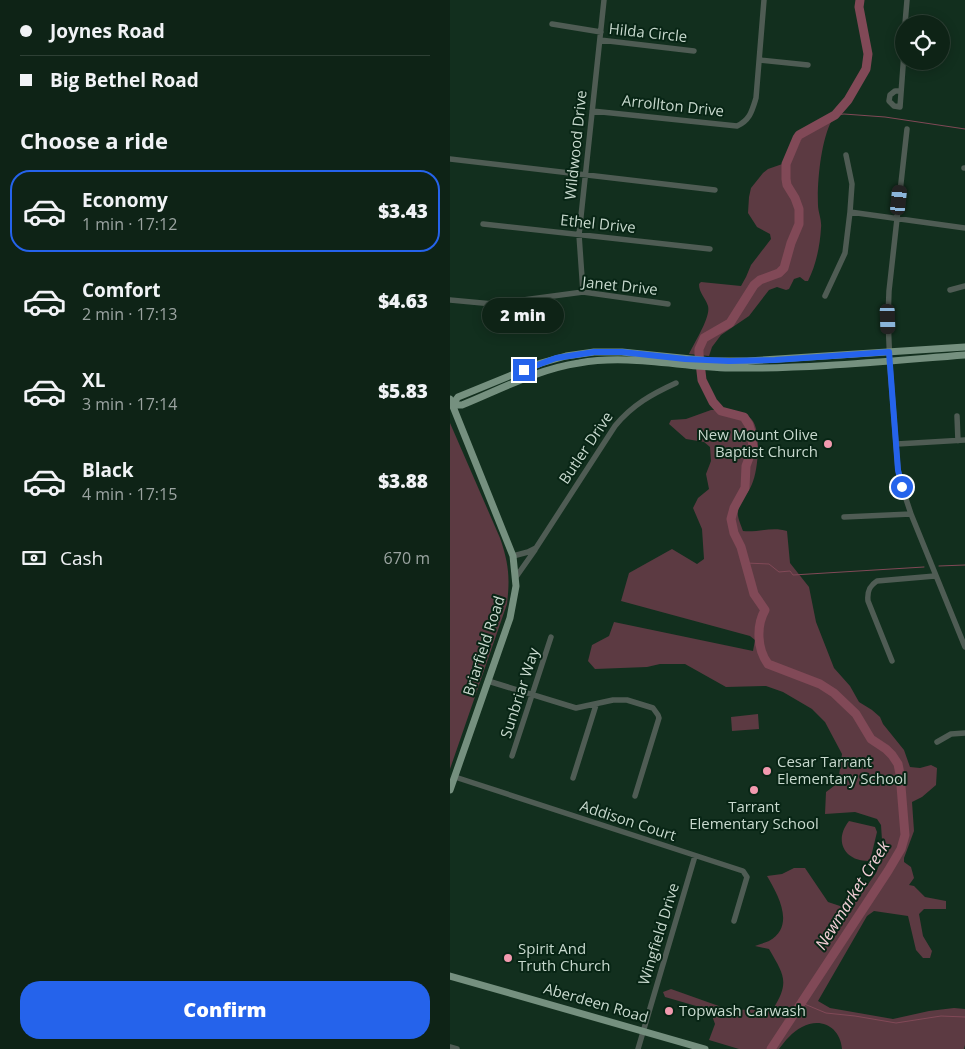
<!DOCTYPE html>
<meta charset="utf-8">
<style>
body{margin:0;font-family:"Open Sans",sans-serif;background:#1c2f23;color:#f1f3f6;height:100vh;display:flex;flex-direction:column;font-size:19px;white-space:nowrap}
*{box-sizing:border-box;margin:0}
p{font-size:16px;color:#9ba4a1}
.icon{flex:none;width:28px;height:28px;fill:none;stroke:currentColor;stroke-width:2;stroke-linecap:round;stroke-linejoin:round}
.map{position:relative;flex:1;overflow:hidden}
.side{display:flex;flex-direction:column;background:#0e2316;width:450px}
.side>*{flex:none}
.top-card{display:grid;align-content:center;height:110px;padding:0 20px;background:#0e2316}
.buttons{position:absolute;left:445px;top:15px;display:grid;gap:10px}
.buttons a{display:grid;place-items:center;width:55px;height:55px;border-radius:50%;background:#0e2316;box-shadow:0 2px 12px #0003,0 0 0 1px #2e4035;font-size:25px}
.end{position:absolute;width:22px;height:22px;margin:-11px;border:6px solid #2563eb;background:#fff;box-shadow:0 0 0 2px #fff}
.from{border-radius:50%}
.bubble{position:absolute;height:35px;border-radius:18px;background:#0e2316;box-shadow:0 2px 12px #0003,0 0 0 1px #2e4035;font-size:16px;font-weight:800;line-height:35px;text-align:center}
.car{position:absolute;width:15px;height:30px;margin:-15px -8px;border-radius:6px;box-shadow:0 0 4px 1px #0007;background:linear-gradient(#222 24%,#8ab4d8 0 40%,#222 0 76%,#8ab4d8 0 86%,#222 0)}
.top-card b{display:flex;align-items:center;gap:18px;height:48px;font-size:19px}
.top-card b+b{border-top:1px solid #2e4035}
.top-card i{width:12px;height:12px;background:#f1f3f6}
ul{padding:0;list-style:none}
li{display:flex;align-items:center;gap:15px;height:82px;margin:0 10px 8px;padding:0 10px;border:2px solid transparent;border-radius:20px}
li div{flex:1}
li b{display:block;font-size:19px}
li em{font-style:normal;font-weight:800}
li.active{border-color:#2563eb}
li>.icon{width:45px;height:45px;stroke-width:1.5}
h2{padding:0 20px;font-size:22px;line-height:60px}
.pay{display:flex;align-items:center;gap:12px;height:55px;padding:0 20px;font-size:19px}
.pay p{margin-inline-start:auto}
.button{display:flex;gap:10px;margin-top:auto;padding:10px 20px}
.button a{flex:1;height:58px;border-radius:20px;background:#2563eb;color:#fff;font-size:20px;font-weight:800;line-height:58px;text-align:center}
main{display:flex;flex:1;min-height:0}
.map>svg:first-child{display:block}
</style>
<main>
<section class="side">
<div class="top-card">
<b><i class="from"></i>Joynes Road</b>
<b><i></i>Big Bethel Road</b>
</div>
<h2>Choose a ride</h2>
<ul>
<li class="active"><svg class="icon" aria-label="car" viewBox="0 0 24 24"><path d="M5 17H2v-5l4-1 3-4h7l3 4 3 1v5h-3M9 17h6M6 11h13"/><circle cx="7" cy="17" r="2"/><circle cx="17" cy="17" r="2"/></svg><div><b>Economy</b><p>1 min · 17:12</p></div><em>$3.43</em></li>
<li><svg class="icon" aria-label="car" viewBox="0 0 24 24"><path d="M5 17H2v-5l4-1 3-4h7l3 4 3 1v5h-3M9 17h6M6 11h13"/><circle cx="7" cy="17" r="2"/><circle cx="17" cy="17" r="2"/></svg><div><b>Comfort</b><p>2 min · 17:13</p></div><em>$4.63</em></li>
<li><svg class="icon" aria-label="car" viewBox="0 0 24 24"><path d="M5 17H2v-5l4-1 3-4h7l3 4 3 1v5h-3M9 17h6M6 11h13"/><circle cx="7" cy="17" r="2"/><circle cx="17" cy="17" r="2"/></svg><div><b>XL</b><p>3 min · 17:14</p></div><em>$5.83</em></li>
<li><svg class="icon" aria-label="car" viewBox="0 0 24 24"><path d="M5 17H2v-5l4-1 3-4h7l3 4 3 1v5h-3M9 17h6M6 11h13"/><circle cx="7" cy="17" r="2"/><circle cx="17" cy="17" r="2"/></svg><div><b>Black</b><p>4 min · 17:15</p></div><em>$3.88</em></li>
</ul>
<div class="pay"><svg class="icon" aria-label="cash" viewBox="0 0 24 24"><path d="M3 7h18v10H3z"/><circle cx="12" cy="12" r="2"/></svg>Cash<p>670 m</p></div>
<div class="button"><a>Confirm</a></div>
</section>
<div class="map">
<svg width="515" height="1049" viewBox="0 0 515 1049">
<rect width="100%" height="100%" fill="#122f1e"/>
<path fill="#5c3a42" d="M382,120C371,140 367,182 368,205C368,212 372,220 371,228C370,246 366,265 358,281H355L350,277L344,279L339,289L336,290L327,287L319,290L299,316L271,335L262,347L259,356L239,354C244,343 261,317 258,306C255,297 249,293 249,284L251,282L291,286L296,277L301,265L321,239L320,234L307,227L298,213L299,197L301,188L313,173L318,169L341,161L352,137Z
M261,410C274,410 289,409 299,417C313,426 308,471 302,484C298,494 289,501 288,512C287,517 291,525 293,531C307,533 322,526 337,531L340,563L359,587L366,622L384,668L400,686L409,702L422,710L430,717L433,724L454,750L460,767L470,768L481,765L487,768L486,785L472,797L462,802L464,831L454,858V862L461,867L464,878L459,885L464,886L475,897L496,901V909H474L469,914L473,936L482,951L480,958H473L466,950L458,916L424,911L417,916L368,1001L380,1008L443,1019L479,1011L504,1008L515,1009V1045L514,1049H392C390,1027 371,1017 352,1027C342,1032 335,1041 329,1049H289L259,1040L265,1024L260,1010L215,997L213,992L221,989L280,1010L323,1009C340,982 334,975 319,949L305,946C309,944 315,943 319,941C346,926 328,895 317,876L332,874L344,868H355L378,902L393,907L404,904L426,873L433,855L431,825L427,819L405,812L375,814L376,792L388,783L392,754L375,722L362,709L333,692L316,686L276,687L235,664H210L197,667L145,669L138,661L142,645L159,636L164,622L303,651L305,640L300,636L171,601L179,573L222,549L247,564L254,559L252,529L243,508L248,498L259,489L256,474L261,461L260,447L254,442L236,439L219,424L221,420L236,419Z
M0,423L50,538C59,564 60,578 57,604L0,769Z
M308,714L309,729L282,731L281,717Z
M399,821L425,827L427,832L420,861C395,862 383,841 399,821Z"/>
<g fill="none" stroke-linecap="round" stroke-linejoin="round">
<path stroke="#814957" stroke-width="1" d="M385,115L394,114L435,117L515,129
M296,563L319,564L329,572L340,571L343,575L474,567
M489,566L515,565
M352,1003L376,1013L405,1016L446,1023L491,1016L515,1017"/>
<path stroke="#814957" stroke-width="9" d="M321,1049L438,871L451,849L455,835L450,774L448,764L442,755L436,749L421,739L406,714L384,693L370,684L318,664C307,649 306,626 315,610L304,594L291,547L284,533L281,519L284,508L295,488L296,466L303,447L301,432L299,425L294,417L271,411L263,402L252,380L249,354V349L254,338L280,323L304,285L310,280L329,273L334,268L341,243L349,224V209L345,198L337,185L336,179V164L347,138L349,135L385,115L398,100L416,69L418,54L409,7L410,0"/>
<path stroke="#4f5c54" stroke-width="5.5" d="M102,24L151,32
M455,24L457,0
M150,40L244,51
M310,60L358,65
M451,91H445L440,95L439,101L444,106L450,107L454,53
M142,111L287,126C300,120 302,111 306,98L314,0
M457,129L439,291L438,319L440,366L448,470L452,487L461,514L515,647
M0,159L265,190
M514,168H515
M400,212L515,228
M33,224L260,249
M500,290L515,286
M133,292L129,235L154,0
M375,296L395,253L400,212L402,184L396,155
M0,300L43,304L133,292L218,304
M507,416L508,441
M447,444L515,440
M394,517L461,514
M63,556L78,552L86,548L165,426C182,405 202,394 226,383
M66,577L85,550
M442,661L418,601C417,592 419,586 427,581L485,576
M38,681L126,708L163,700H177L203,708L208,715L209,718L185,796
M487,742L501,734L515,733
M62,756L101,637
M5,777L293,871L297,877L284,921
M123,778L146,705
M0,1047L7,1049
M188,1049L245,856"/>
<path stroke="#75907f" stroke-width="7" d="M0,399L63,556L66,586L60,618L0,790
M2,405L8,397L91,363L116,356L144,352H172L261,361H297L515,347
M2,405H12C49,390 88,369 129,363C179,354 230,367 280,368C359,369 437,361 515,355
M0,976L255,1049"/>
</g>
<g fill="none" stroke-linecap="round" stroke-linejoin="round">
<path stroke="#2563eb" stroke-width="6" d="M74,370L106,358L144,352H172L235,359L279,361L325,360L439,352L448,470L452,487"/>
</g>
<g fill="#f29aaf" stroke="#082515" stroke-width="2">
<circle cx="378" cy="444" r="5"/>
<circle cx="317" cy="771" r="5"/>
<circle cx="304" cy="790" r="5"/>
<circle cx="58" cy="958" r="5"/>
<circle cx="219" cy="1011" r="5"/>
</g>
<g text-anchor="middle" stroke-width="4" stroke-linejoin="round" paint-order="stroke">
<g font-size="15" fill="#c8d9ce" stroke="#082515">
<text transform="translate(198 33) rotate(6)" y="5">Hilda Circle</text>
<text transform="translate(223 106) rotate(6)" y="5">Arrollton Drive</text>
<text transform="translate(126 145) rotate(-84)" y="5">Wildwood Drive</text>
<text transform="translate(148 224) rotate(6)" y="5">Ethel Drive</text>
<text transform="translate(170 286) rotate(6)" y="5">Janet Drive</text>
<text transform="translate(136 448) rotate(-56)" y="5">Butler Drive</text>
<text transform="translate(34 646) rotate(-72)" y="5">Briarfield Road</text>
<text transform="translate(70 693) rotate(-72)" y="5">Sunbriar Way</text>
<text transform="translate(178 821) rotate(18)" y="5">Addison Court</text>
<text transform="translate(209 934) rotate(-73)" y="5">Wingfield Drive</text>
<text transform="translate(146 1003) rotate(16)" y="5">Aberdeen Road</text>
</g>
<g font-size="15" fill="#c8d9ce" stroke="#082515" text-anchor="start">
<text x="368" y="440" text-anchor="end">New Mount Olive<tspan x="368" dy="17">Baptist Church</tspan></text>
<text x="327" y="767">Cesar Tarrant<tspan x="327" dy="17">Elementary School</tspan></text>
<text x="304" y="812" text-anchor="middle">Tarrant<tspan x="304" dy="17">Elementary School</tspan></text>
<text x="68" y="954">Spirit And<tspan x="68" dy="17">Truth Church</tspan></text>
<text x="229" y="1016">Topwash Carwash</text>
</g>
<g font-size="16" font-style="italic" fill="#f4cfd7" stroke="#082515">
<text transform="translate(402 895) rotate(-58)" y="6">Newmarket Creek</text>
</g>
</g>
</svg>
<div class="buttons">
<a><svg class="icon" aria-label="locate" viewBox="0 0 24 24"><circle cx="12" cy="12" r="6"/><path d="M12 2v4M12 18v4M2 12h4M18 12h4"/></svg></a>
</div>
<i class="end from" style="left:452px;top:487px"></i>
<i class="end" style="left:74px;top:370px"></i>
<div class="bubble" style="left:32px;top:298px;width:82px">2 min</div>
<i class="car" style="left:449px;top:200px;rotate:6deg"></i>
<i class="car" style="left:438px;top:319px;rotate:178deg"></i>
</div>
</main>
